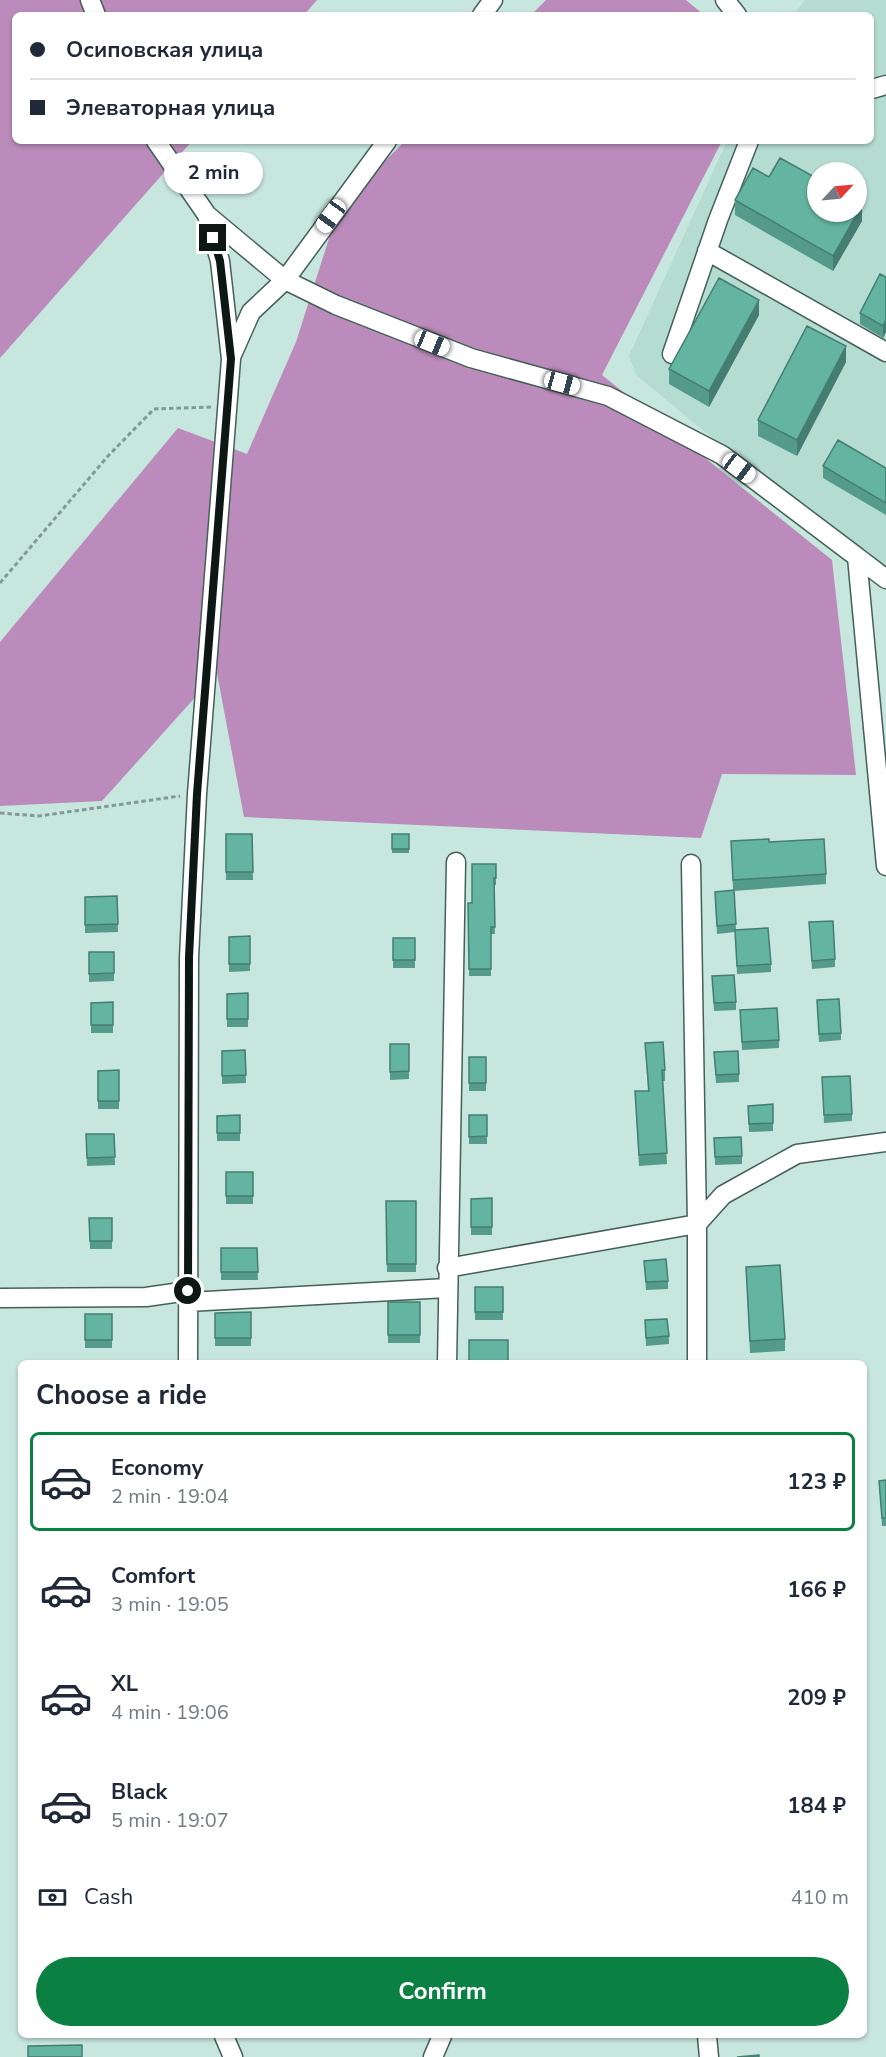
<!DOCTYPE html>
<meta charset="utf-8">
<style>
body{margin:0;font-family:"Nunito Sans",sans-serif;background:#f6f6f7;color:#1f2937;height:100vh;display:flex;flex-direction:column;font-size:22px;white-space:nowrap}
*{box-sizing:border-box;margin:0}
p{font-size:20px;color:#747a83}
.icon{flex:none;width:33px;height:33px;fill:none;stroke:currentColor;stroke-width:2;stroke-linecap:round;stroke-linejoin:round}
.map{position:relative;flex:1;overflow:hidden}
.details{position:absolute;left:18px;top:1360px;width:849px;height:678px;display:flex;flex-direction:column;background:#fff;border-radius:9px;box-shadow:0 2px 4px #0004}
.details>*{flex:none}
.top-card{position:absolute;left:12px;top:12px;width:862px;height:132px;border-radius:9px;box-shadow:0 2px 4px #0004;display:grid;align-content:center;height:132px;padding:0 18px;background:#fff}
.needle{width:39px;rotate:64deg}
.controls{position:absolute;left:807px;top:162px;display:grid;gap:12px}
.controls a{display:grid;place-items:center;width:60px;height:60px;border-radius:50%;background:#fff;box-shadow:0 2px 4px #0004;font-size:30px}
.end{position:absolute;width:27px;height:27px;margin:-14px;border:8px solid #0d1815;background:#fff;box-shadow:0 0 0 3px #fff}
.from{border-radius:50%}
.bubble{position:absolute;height:42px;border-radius:21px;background:#fff;box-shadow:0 2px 4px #0004;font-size:20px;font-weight:700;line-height:42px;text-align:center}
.car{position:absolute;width:18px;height:36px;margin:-18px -9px;border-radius:8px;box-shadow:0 0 4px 2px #0007;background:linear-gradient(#fff 24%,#345 0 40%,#fff 0 76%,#345 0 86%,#fff 0)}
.top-card b{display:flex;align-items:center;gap:21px;height:57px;font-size:22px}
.top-card b+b{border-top:2px solid #e0e1e3}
.top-card i{width:15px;height:15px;background:#1f2937}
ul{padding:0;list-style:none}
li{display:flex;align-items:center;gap:18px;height:99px;margin:0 12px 9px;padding:0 6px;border:3px solid transparent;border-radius:9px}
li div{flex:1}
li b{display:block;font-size:22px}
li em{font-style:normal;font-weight:700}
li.selected{border-color:#0b8043}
li>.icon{width:54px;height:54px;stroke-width:1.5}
h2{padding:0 18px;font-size:27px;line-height:72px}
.pay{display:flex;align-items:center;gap:15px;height:66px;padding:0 18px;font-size:22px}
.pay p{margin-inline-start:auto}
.button{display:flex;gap:12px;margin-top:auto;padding:12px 18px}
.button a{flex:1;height:69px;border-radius:36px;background:#0b8043;color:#fff;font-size:24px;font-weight:700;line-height:69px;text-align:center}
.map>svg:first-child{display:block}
</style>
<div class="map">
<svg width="886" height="2057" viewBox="0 0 886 2057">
<rect width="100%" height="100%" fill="#c7e6dd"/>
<path fill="#b5dcd0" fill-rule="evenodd" d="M805,0H886V567L857,557L636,375L629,356L727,141H872V15H793ZM818,172H856V212H818Z"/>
<path fill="#bb8cbb" d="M0,0H317L304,15H15V141H192L0,358Z
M546,0H686L704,15H531Z
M405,141H722L602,375L832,560L856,775L722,774L701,838L244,817L217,673L102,801L0,806V642L178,428L247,454L296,342L339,207Z"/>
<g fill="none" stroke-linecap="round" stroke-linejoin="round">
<defs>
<path id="minor" d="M90,0L96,15
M725,0L737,15
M482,15L493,0
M872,89L886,85
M156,141L207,215L220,261L231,359L197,794L189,958L188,1364
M207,215L285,280L336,305L471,358L608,396L722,455L857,557L886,866
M707,251L886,352
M672,354L718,220L749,141
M231,357L251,312L285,280L387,141
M857,557L886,579
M691,864L697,1224V1364
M447,1268L697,1224L723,1195L797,1154L886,1142
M0,1298L146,1297L188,1291
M188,1302L447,1288
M447,1364L456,862
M224,2036L233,2057
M707,2036L709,2057
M433,2057L442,2036"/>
</defs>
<use href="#minor" stroke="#446058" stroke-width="21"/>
<path stroke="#829a93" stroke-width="3" stroke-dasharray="4.5 3" stroke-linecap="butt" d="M0,583L108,456L154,409L211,407
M0,813L39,816L180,796"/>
<use href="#minor" stroke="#fff" stroke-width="18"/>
</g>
<path fill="#559b8a" d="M769,177L862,221L833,271L735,215V200Z
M886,277V332L883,338L860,324V313Z
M759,315L709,407L669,384V369Z
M846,362L797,456L758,436V420Z
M823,466L886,468V515L823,478Z
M226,834H252L253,880H226Z
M392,834H409V853H392Z
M731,841L769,842L826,874V884L734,891L736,930L771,964V972L737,974L735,932L717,934L715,892L733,890Z
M496,864V885H494L495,934H491V976H469L468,903H472Z
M117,896L118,932L85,933V897Z
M809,922L835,959V967L812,969Z
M250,936V971L229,972V937Z
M393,938H415V968H393Z
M89,952H114V981L89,982Z
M712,976L736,1002V1010L714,1011Z
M248,993V1027H227V994Z
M817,1000L841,1033V1040L819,1042Z
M113,1002V1033H91V1003Z
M740,1010L779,1040V1048L742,1050Z
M645,1043L665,1070V1081H663L667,1164L639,1166L635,1091H648Z
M390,1044H409V1079L390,1080Z
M245,1050L246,1083L222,1084V1051Z
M714,1052L739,1074V1082L716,1083Z
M469,1057H486V1091H469Z
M119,1070V1109H98V1071Z
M822,1077L852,1114V1121L824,1123Z
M773,1104V1131L749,1132L748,1106Z
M240,1115V1141H217V1116Z
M469,1115H487V1144H469Z
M86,1134H114L115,1165L87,1166Z
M714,1138L742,1156V1164L715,1165Z
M226,1172H253V1204H226Z
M492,1198V1235H471V1199Z
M386,1201H416V1272H387Z
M89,1218H112V1249H90Z
M221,1248H257L258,1280H221Z
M644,1261L668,1281V1289L646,1290Z
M746,1267L785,1339V1351L750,1353Z
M475,1287H503V1320H475Z
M388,1302H420V1343H388Z
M251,1312V1346H215V1313Z
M85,1314H112V1348H85Z
M645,1320L669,1336V1344L646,1346Z
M886,1480V1526H882L879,1481Z"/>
<path fill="#457e70" d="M862,205V221L833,271V256Z
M759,300V315L709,407V391Z
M886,320V332L883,338V326Z
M846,346V362L797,456V440Z"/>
<path fill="#63b4a0" stroke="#457e70" stroke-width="1.5" d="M780,158L818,179V212H856V202L862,205L833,256L735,200L753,168L769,177Z
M880,274L886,277V320L883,326L860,313Z
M719,278L759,300L709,391L669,369Z
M807,326L846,346L797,440L758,420Z
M838,440L886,468V503L823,466Z
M226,834H252L253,872H226Z
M392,834H409V849H392Z
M769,839V842L824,839L826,874L733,880L731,841Z
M472,864H496V878H494L495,927H491V969H469L468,903H472Z
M734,890L736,924L717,926L715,892Z
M117,896L118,924L85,925V897Z
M833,921L835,959L812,961L809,922Z
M768,928L771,964L737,966L735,930Z
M250,936V964H229V937Z
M393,938H415V960H393Z
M89,952H114V973L89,974Z
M734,975L736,1002L714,1003L712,976Z
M248,993V1019H227V994Z
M839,999L841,1033L819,1034L817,1000Z
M113,1002V1025H91V1003Z
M777,1008L779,1040L742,1042L740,1010Z
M663,1042L665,1070H662L667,1153L639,1155L635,1091H649L645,1043Z
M390,1044H409V1071L390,1072Z
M245,1050L246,1075L222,1076V1051Z
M738,1051L739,1074L716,1075L714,1052Z
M469,1057H486V1083H469Z
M119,1070V1101H98V1071Z
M850,1076L852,1114L824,1115L822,1077Z
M773,1104V1123L749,1124L748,1106Z
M240,1115V1133H217V1116Z
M469,1115H487V1136L469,1137Z
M86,1134H114L115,1157L87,1158Z
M741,1137L742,1156L715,1157L714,1138Z
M226,1172H253V1196H226Z
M492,1198V1227H471V1199Z
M386,1201H416V1264H387Z
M89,1218H112V1241H90Z
M221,1248H257L258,1272H221Z
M666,1259L668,1281L646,1282L644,1261Z
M780,1265L785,1339L750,1341L746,1267Z
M475,1287H503V1312H475Z
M388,1302H420V1335H388Z
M251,1312V1338H215V1313Z
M85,1314H112V1340H85Z
M667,1319L669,1336L646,1338L645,1320Z
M469,1340H508V1363L469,1364Z
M886,1480V1518H882L879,1481Z
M82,2045V2057H28V2046Z
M759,2055V2057H737Z"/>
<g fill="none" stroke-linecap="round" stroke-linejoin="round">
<path stroke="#0d1815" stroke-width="8" d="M188,1291L189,957L197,794L231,359L220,261L213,238"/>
</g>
</svg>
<div class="controls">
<a><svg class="needle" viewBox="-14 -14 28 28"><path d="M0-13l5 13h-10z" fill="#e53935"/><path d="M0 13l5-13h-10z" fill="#747a83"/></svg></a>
</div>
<i class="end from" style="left:188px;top:1291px"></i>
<i class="end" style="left:213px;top:238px"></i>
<div class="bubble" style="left:164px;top:152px;width:99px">2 min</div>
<i class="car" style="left:331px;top:216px;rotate:216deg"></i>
<i class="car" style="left:432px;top:343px;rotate:112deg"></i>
<i class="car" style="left:562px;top:383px;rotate:105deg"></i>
<i class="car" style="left:739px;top:468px;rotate:127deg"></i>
<div class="top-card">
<b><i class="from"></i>Осиповская улица</b>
<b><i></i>Элеваторная улица</b>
</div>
<section class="details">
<h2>Choose a ride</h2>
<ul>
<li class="selected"><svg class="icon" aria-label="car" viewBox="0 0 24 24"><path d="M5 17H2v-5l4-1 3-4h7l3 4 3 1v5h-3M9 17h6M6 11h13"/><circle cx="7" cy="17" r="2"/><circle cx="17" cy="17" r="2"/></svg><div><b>Economy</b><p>2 min · 19:04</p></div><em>123 ₽</em></li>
<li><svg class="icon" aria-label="car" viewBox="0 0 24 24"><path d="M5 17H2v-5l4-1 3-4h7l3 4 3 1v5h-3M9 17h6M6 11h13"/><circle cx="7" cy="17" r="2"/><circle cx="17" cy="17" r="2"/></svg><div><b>Comfort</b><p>3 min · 19:05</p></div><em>166 ₽</em></li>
<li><svg class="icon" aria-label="car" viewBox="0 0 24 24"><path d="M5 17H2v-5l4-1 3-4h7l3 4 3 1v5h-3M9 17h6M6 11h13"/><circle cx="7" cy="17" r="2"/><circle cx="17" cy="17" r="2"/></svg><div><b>XL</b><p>4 min · 19:06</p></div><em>209 ₽</em></li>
<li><svg class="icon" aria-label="car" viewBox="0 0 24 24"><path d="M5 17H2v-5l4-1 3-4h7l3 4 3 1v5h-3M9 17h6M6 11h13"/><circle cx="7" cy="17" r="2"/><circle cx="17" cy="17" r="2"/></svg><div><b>Black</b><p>5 min · 19:07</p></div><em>184 ₽</em></li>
</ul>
<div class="pay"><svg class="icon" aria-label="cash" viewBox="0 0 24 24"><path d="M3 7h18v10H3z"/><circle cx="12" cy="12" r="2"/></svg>Cash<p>410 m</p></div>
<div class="button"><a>Confirm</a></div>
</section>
</div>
